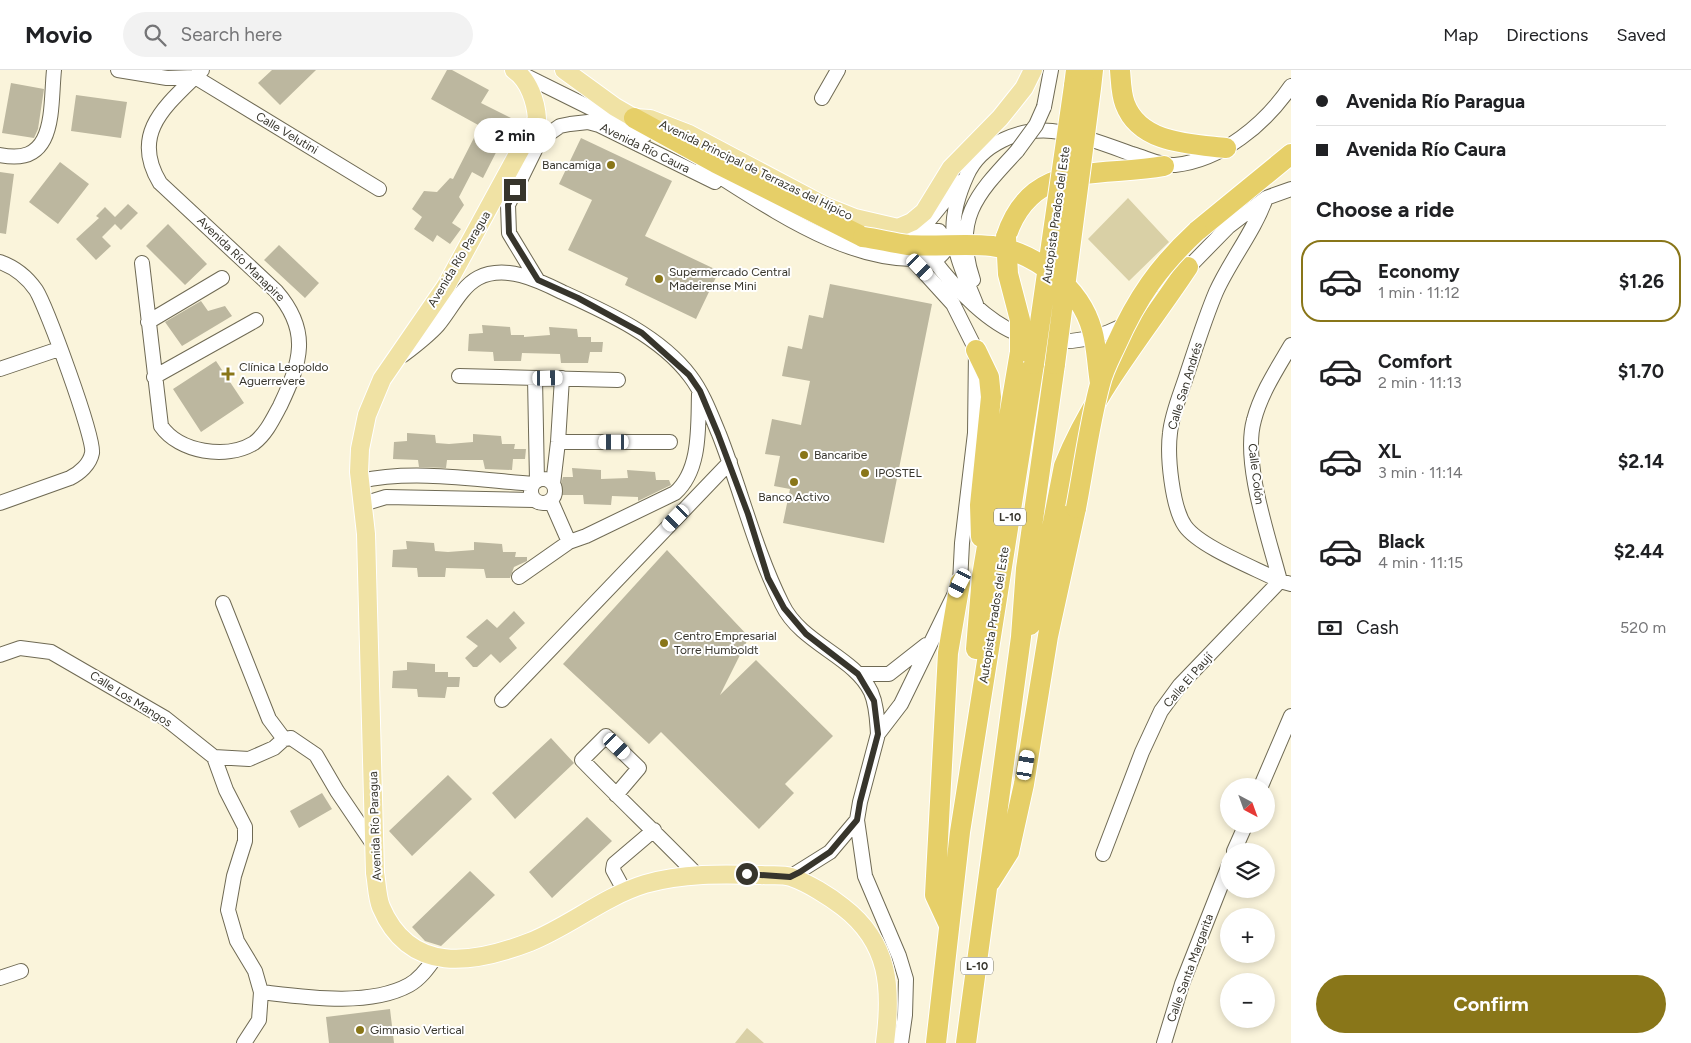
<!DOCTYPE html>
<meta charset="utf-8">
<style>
body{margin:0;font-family:Figtree,sans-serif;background:#f2f2f2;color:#202124;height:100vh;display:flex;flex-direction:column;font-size:19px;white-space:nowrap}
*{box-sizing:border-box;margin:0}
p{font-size:16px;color:#757577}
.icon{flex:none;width:28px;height:28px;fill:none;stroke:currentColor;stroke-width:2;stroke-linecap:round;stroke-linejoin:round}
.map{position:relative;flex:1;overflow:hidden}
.panel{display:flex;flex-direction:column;background:#fff;width:400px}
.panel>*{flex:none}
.guide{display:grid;align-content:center;height:110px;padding:0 25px;background:#fff}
.needle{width:32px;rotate:139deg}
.tools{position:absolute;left:1220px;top:708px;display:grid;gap:10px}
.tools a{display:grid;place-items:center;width:55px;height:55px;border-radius:50%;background:#fff;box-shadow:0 2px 8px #0003;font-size:25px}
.end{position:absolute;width:22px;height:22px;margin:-11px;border:6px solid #37352c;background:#fff;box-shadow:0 0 0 2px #fff}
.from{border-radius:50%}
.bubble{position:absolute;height:35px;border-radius:18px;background:#fff;box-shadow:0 2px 8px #0003;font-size:16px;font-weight:700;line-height:35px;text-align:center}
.car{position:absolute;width:15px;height:30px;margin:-15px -8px;border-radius:6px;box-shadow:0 0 4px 1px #0007;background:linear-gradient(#fff 24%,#345 0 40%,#fff 0 76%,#345 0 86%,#fff 0)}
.guide b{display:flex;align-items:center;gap:18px;height:48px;font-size:19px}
.guide b+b{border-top:1px solid #e0e0e0}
.guide i{width:12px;height:12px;background:#202124}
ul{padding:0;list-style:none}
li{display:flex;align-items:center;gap:15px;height:82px;margin:0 10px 8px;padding:0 15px;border:2px solid transparent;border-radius:20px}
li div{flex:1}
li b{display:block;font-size:19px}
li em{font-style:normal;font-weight:700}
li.selected{border-color:#897619}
li>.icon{width:45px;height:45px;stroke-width:1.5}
h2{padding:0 25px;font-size:22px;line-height:60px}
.pay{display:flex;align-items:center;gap:12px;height:55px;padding:0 25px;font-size:19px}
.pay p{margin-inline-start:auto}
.action{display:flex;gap:10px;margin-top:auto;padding:10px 25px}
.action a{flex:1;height:58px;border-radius:30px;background:#897619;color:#fff;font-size:20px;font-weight:700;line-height:58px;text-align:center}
header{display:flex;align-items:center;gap:30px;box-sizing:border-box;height:70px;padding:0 25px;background:#fff;border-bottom:1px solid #e0e0e0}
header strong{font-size:24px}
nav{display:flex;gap:28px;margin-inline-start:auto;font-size:18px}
.search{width:350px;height:45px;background:#f2f2f2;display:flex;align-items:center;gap:12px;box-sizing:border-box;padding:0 18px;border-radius:28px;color:#757577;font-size:19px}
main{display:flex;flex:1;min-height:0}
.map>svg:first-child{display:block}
</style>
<header>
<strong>Movio</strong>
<div class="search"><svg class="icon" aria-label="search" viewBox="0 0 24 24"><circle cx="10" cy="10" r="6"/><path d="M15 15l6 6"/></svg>Search here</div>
<nav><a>Map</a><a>Directions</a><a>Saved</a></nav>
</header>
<main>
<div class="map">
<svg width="1291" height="973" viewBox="0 0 1291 973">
<rect width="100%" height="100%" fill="#faf4db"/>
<path fill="#d9d0a6" d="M1128,128L1169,172L1129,211L1088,169Z
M747,958L764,973H735Z"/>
<path fill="#bcb79f" d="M272,0H316L280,35L258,13Z
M447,0H452L489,20L481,33L513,49L483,108L472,102L459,127L464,135L452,153L461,159L450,174L437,165L433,172L414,159L422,147L412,139L424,121L437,122L450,108L453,109L480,56L431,29Z
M11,13L44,19L38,59L34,68L2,63Z
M76,25L127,32L121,68L71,61Z
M581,68L672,111L645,166L719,201L696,249L625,215L628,208L568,180L592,130L559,114Z
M60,92L89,114L58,154L29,132Z
M0,102L14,104L6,164L0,163Z
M128,134L138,143L121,160L115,154L102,167L111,176L96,190L76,169L99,148L96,146L105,137L115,147Z
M168,154L207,194L185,215L146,176Z
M279,175L319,213L305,228L264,190Z
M830,214L932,234L884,473L783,453L790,419L774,416L780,386L765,384L772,349L801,355L810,311L782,306L788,276L802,279L809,245L823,248Z
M201,231L208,241L225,236L232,246L182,276L165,252Z
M482,255L510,257L511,265H524V267L550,265L549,257L577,259L578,267H591V272H603L602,282H590L588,293H561L560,284L522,283L521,291H494L493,282L468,281L469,264L483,263Z
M216,291L244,333L201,362L173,319Z
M407,363L435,365L436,373L449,374L473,372V364L501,366L502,374H515L514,379H526L525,389H513L512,400L485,399L483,390H447L446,398L419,397L418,390L393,389L394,372L407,371Z
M572,398L601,400V409L628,408L627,400L655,402L656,410H669L671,415L638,431V427L612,426L611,435L584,434L583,425H558L563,407H573Z
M406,471L434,473L435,481L448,482L474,480V472L502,474L503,482H516L515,487H527V491L514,497L510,508H486L484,499L446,498L445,507H418L417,498L392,497L393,480L407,479Z
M667,480L749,567L720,625L756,590L833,666L785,714L794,723L759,759L661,662L649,674L563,594Z
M514,541L525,553L509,568L517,578L500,593L491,584L477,597H473L465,588L478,576L466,567L487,549L497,558Z
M407,592L435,594V602H448V607H460L459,617H447L445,628L418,627L417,619L392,618L393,601L407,600Z
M551,668L574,693L515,749L492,723Z
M448,705L472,729L412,786L389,761Z
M322,723L332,739L299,758L290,741Z
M587,747L612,771L552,828L529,802Z
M470,801L495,825L441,876L425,871L412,857Z
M390,939L394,973H329L326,947Z"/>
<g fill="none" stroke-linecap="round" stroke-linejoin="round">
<defs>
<path id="minor" d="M118,0L167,8L195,7
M518,2L645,65
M195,7L379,119
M822,28L838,0
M1044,37L1051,0
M0,85C57,97 50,39 54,0
M703,96C769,137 857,202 939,187L943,183L946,171L939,161L921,160L897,162
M1266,128C1254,162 1231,189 1216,222C1205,248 1196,277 1187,304C1181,323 1172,343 1170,363C1167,386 1172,437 1185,456C1200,477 1255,498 1280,511L1291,514
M921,160L960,112
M932,188C954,217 991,258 1028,267
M0,192C14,197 27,207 36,220C46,236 95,368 92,383C90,394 80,403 70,408L0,433
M142,193L161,356C179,382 226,390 254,373C266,364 273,349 280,336C301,292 311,261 276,221L160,113C129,62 168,34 202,0
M1183,203L1228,157L1266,128L1291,119
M973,210C952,148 978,123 1017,81
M538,211L509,163L508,135L537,76L550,63L560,56L570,54L588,52L599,55L715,112
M976,234C955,182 942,160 967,105C981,74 1019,58 1052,61C1079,64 1107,75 1132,84C1147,88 1160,96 1175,95C1222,90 1265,54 1291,16
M148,252L222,208
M1049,271C1090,274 1129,259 1158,229
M403,285C415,276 428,266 438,255C450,241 461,217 478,208C505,194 538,210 562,222C606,242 660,266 690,306C703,323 711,345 719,364C741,420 755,480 782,534C801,574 854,586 871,622C877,636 877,650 878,664
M0,299L59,279
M459,306L618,310
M154,307L256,250
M535,308L537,411
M558,372H670
M531 421a12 12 0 1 1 24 0a12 12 0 1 1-24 0Z
M360,411C413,399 479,410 533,414
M553,414L558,372L562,308
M551,431L569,472
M363,434L386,427L534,430
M519,507L569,472L586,466L675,423C701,400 698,357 699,324
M223,533L269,649L284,669
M0,585L20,578L51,582L165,648L214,687L249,689L274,678L284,669L291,668L316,685L337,721L375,777
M858,604H889L926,575
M502,630L730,392
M214,687L226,720L245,757V771L234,806L228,840L237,871L255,901L261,922L259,950L244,973
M1261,716L1291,646
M616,725L639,698L606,666L582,690C620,729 659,766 697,805
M1234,781L1246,754
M1103,784L1142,682L1161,641L1180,615L1280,511C1269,468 1242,392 1254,350C1261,323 1277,299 1291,275
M790,807L830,782L857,750
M625,822L613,800L614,794L654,760
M0,908L21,901
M261,922C304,927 369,937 409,915C420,909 428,898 435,888
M901,973L905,945L906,909L899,886L865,806L857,750L860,732L878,664L901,634L960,513L962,473L975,363L976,280L953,234L912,189
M1164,973L1182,914L1229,795"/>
<path id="major" d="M514,0C529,10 536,32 537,49L446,216L382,309L367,345L360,379L359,402L366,464L375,803C377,814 377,827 381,837C410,905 473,894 530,872C570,856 603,827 645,814C683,803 722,804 761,805C770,806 782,804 791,807C808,813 829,826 843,837C890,873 892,919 885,973
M564,0L615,37L634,48L650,49L689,64L825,136L855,148L898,158L912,152L924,142L951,98L1000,48L1024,18L1033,0"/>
<path id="highway" d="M1120,0C1121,11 1121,24 1125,34C1140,74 1191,74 1226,78
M1074,16L1076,0
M1091,18L1093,0
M634,48L716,93L863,167
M1197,161L1291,84
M1006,167C1031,89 1099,108 1164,96
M976,280L989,307L991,327L980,435L981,467
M1030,555L1034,550L1064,396C1093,323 1145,262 1188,197
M976,579L982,506L1020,282
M990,812L1009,782L1024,714L1048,566L1076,438
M949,855L935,825L948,583L960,513
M936,973L960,762L1034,294
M966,973L1021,567L1026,499L1055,294"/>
</defs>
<use href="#minor" stroke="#6f6a54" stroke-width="16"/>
<use href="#major" stroke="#fff" stroke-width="20"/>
<use href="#highway" stroke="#fff" stroke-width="22"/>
<use href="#minor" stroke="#fff" stroke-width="14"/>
<use href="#major" stroke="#f0e2a4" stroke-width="18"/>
<use href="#highway" stroke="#e6cf68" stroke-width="20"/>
<defs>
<path id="minor-bridge" d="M1017,81L1036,55L1044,37"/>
<path id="highway-bridge" d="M863,167C878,169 893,173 908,175C936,177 964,173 992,176C1035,182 1080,217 1092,260C1097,277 1097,295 1100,313
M1006,167L1008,204L1020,250V282
M1034,294L1074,16
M1055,294L1091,18
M1076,438C1084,397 1089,355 1100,314C1103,301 1110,288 1116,275C1137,228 1159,196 1197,161"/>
</defs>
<use href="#minor-bridge" stroke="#6f6a54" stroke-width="16" stroke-linecap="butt"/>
<use href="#highway-bridge" stroke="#fff" stroke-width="22" stroke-linecap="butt"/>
<use href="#minor-bridge" stroke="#fff" stroke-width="14"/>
<use href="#highway-bridge" stroke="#e6cf68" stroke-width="20"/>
</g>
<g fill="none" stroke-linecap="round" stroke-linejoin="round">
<path stroke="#37352c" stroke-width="6" d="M515,120L508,135L509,163L538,210L578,228L642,263L689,305L700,321L718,364L748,444L768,508L784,538L806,564L858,604L874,631L878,664L860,732L857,750L830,782L800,802L790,807L747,804"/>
</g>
<g fill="#897619" stroke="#fff" stroke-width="2">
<circle cx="611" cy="95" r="5"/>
<circle cx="659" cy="209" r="5"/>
<path d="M225.5 296.5h5v5h5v5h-5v5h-5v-5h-5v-5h5z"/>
<circle cx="804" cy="385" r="5"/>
<circle cx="865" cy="403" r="5"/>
<circle cx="794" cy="412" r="5"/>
<circle cx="664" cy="573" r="5"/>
<circle cx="360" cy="960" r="5"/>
</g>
<g text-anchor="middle" stroke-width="4" stroke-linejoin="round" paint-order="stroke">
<g fill="#fff" stroke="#73726b" stroke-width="1">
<rect x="994" y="438.5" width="32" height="17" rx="4"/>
<rect x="961" y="887.5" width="32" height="17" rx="4"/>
</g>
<g font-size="11" font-weight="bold" fill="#37352c">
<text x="1010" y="451">L-10</text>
<text x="977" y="900">L-10</text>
</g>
<g font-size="12" fill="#37352c" stroke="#fff">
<text transform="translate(287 63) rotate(31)" y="4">Calle Velutini</text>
<text transform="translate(645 78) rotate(26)" y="4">Avenida Río Caura</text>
<text transform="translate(756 100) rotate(26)" y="4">Avenida Principal de Terrazas del Hípico</text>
<text transform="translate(1056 145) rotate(-82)" y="4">Autopista Prados del Este</text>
<text transform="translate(241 189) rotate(44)" y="4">Avenida Río Manapire</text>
<text transform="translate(459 189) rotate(-59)" y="4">Avenida Río Paragua</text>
<text transform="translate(1185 316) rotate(-73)" y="4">Calle San Andrés</text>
<text transform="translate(1256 404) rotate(83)" y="4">Calle Colón</text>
<text transform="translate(994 545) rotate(-81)" y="4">Autopista Prados del Este</text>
<text transform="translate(1188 610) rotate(-49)" y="4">Calle El Paují</text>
<text transform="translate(131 629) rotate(32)" y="4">Calle Los Mangos</text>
<text transform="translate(375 756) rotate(-92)" y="4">Avenida Río Paragua</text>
<text transform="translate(1190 898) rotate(-70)" y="4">Calle Santa Margarita</text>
</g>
<g font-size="12" fill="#37352c" stroke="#fff" text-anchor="start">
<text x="601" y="99" text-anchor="end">Bancamiga</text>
<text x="669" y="206">Supermercado Central<tspan x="669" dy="14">Madeirense Mini</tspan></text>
<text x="239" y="301">Clínica Leopoldo<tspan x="239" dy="14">Aguerrevere</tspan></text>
<text x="814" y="389">Bancaribe</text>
<text x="875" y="407">IPOSTEL</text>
<text x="794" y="431" text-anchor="middle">Banco Activo</text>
<text x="674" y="570">Centro Empresarial<tspan x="674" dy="14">Torre Humboldt</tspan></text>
<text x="370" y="964">Gimnasio Vertical</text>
</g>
</g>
</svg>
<div class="tools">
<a><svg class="needle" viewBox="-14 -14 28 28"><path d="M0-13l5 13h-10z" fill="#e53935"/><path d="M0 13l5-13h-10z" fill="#757577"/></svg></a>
<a><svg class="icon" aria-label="layers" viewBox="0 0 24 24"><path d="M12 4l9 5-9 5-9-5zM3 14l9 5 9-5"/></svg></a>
<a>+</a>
<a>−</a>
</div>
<i class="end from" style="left:747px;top:804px"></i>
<i class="end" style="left:515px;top:120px"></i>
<div class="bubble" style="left:474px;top:48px;width:82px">2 min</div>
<i class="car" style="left:920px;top:197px;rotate:136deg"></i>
<i class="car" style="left:548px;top:308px;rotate:89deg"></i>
<i class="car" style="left:614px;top:372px;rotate:270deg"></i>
<i class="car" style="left:676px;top:448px;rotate:224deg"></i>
<i class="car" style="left:960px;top:513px;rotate:207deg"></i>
<i class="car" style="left:617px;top:676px;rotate:134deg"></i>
<i class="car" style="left:1026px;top:695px;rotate:10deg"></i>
</div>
<section class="panel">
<div class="guide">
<b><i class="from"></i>Avenida Río Paragua</b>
<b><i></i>Avenida Río Caura</b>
</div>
<h2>Choose a ride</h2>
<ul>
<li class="selected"><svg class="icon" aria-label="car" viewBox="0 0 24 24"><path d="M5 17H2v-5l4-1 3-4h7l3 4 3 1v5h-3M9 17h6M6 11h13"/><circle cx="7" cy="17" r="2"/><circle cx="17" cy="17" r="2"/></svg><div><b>Economy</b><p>1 min · 11:12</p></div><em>$1.26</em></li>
<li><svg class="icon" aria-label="car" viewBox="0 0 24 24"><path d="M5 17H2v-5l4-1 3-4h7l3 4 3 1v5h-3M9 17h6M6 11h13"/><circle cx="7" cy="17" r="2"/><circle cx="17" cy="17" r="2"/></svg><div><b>Comfort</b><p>2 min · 11:13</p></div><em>$1.70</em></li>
<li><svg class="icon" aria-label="car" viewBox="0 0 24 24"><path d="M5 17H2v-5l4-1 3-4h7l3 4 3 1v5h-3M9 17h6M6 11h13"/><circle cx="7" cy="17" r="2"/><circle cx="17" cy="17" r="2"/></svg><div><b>XL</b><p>3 min · 11:14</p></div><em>$2.14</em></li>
<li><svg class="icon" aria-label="car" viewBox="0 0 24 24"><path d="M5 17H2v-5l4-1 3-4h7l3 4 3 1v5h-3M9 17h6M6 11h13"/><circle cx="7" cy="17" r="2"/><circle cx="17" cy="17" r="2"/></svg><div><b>Black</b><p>4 min · 11:15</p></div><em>$2.44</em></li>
</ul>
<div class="pay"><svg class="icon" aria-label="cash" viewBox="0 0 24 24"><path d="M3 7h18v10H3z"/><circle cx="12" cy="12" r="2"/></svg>Cash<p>520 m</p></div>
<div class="action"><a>Confirm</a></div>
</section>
</main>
